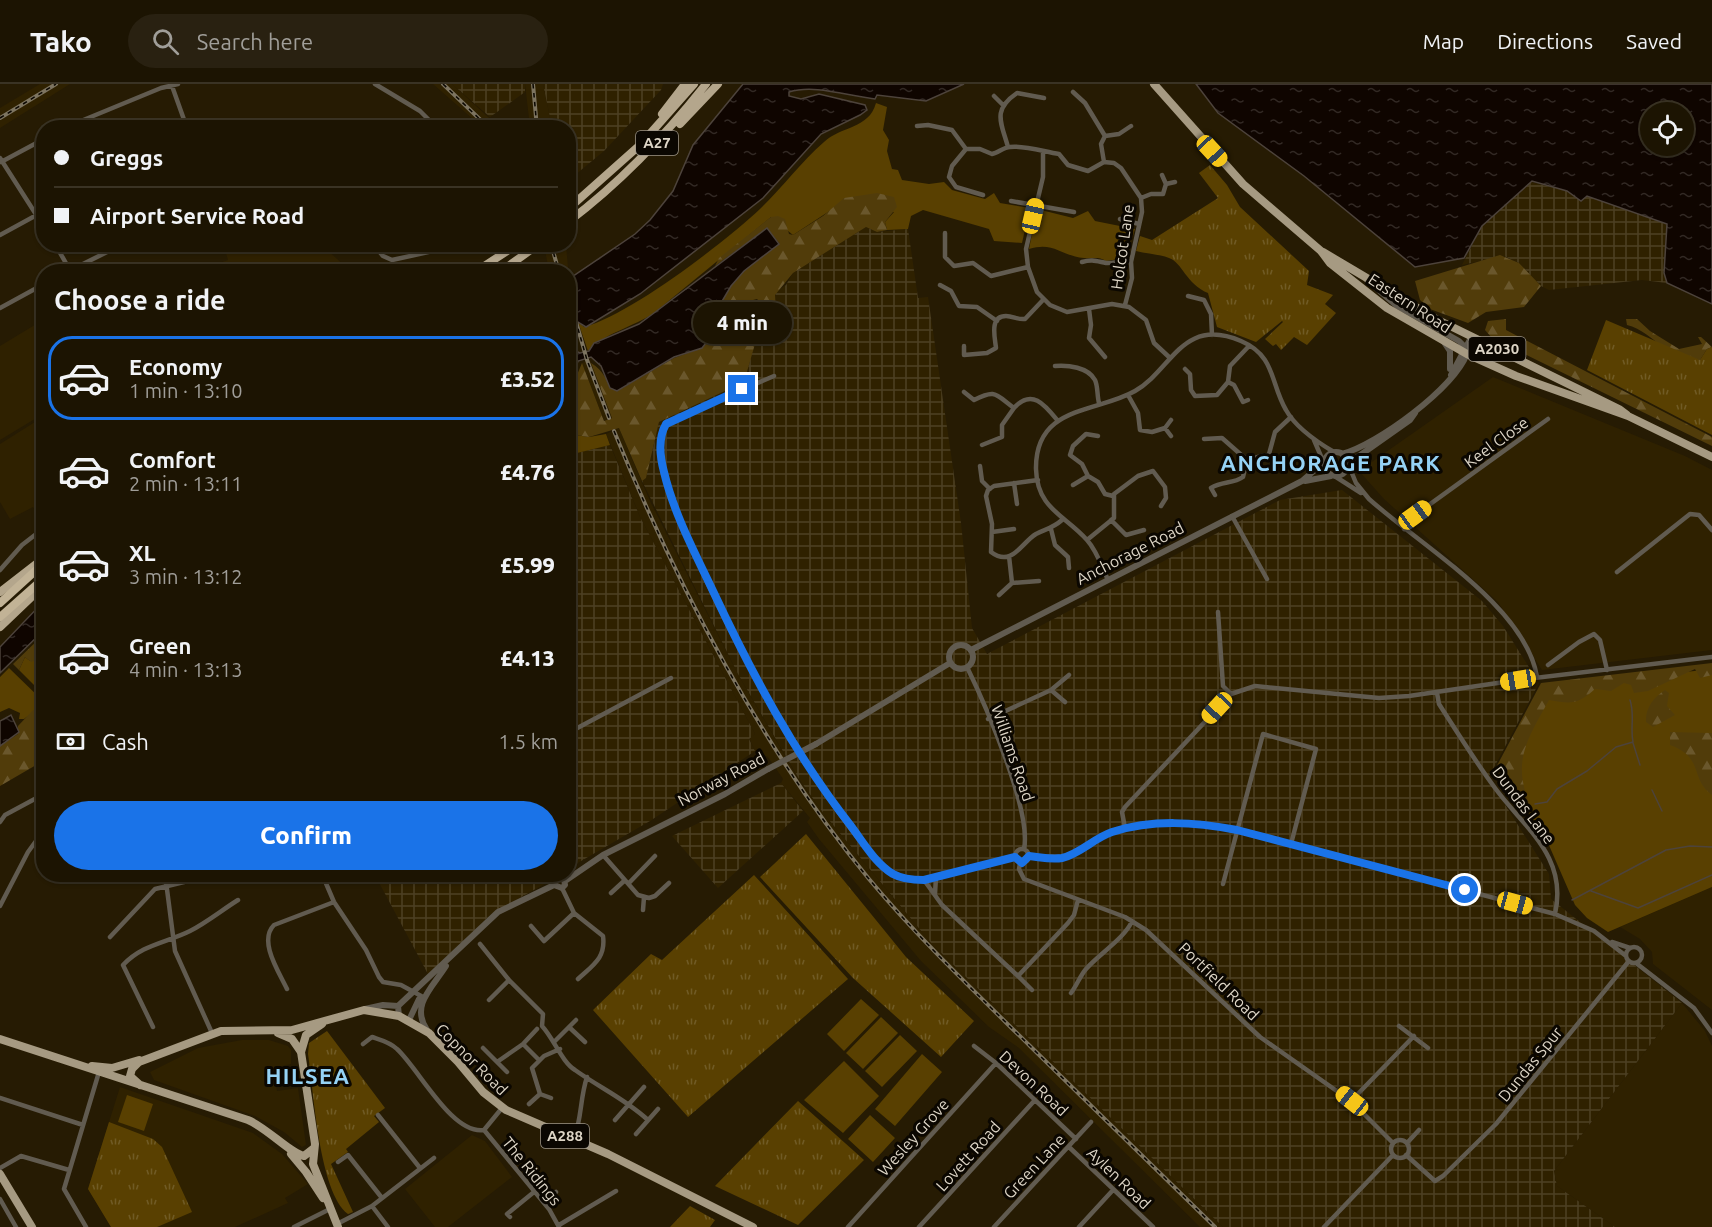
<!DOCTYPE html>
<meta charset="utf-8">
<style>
body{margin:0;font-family:Ubuntu,sans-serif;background:#292111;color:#f1f3f6;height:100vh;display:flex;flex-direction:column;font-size:22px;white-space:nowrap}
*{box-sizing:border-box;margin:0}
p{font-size:20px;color:#a09e99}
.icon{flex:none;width:33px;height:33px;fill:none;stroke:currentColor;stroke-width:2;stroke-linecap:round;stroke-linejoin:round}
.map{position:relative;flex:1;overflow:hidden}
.panel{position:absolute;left:36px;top:180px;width:540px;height:618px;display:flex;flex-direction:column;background:#1c1402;border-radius:24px;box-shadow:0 2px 4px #0004,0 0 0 2px #3a3324}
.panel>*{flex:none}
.top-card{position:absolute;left:36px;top:36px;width:540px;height:132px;border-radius:24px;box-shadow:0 2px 4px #0004,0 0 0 2px #3a3324;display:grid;align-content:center;height:132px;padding:0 18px;background:#1c1402}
.tools{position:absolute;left:1640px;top:18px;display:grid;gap:12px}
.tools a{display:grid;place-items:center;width:54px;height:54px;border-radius:50%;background:#1c1402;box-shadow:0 2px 4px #0004,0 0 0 2px #3a3324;font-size:30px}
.end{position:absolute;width:27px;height:27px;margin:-14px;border:8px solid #1a73e8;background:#fff;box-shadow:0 0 0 3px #fff}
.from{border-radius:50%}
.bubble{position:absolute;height:42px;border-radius:21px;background:#1c1402;box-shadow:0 2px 4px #0004,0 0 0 2px #3a3324;font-size:20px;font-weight:800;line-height:42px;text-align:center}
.car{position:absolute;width:18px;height:36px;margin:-18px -9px;border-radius:8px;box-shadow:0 0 4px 2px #0007;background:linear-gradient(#f5c518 24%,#345 0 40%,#f5c518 0 76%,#345 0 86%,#f5c518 0)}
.top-card b{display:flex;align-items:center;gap:21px;height:57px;font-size:22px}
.top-card b+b{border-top:2px solid #3a3324}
.top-card i{width:15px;height:15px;background:#f1f3f6}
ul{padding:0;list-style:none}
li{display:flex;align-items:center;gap:18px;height:84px;margin:0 12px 9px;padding:0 6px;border:3px solid transparent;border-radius:24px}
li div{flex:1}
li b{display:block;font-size:22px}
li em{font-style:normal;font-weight:800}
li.on{border-color:#1a73e8}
li>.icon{width:54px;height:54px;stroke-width:1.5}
h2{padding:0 18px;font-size:27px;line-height:72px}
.pay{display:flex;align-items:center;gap:15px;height:66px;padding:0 18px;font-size:22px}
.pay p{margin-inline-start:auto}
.cta{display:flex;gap:12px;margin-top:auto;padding:12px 18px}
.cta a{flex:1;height:69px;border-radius:36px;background:#1a73e8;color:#fff;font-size:24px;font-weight:800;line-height:69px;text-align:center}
header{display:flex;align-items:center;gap:36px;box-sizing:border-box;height:84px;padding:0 30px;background:#1c1402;border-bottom:2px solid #3a3324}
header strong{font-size:28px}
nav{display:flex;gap:33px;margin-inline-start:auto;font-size:21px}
.search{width:420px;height:54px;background:#292111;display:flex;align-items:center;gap:15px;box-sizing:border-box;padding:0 21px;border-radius:33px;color:#a09e99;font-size:22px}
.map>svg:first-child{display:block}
</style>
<header>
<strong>Tako</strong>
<div class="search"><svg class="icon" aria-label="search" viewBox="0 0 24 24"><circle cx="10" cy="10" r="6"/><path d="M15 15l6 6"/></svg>Search here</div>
<nav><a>Map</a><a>Directions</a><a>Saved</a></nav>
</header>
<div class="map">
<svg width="1712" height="1143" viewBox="0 0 1712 1143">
<defs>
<pattern id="industrial-grid" width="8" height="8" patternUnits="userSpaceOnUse" patternTransform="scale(1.5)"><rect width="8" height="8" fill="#2f2100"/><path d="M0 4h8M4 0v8" fill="none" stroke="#4d4024"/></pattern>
<pattern id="forest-firs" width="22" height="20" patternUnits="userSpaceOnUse" patternTransform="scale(1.5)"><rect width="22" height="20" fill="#513c0a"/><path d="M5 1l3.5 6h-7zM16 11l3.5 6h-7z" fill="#6a572c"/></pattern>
<pattern id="park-tufts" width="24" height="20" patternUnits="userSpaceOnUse" patternTransform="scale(1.5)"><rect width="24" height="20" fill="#594001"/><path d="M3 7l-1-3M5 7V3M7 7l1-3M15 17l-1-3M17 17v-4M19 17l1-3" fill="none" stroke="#705b25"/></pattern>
<pattern id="water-ripples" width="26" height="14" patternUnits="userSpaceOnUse" patternTransform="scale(1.5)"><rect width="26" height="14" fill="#0f0500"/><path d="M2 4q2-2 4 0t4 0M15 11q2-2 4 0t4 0" fill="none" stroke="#322924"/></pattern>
</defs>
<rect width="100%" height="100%" fill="#261b03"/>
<path fill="#2f2100" d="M40,0H70L0,44V24Z
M433,0H452L499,43H482Z
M525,0H543L552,43H530Z
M230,161H322L350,187H221L217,180L228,176L226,169L232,167Z
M544,161H566L569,194V195L568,188L549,187Z
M43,236V330L0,356V262Z
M590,276L612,334L604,337L582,279Z
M1493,293L1685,372L1712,386V566L1542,586L1498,518L1384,415L1359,387Z
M43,333V437L33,423L10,435L0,418V360Z
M619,344L650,417L738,590L799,696L824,730L932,860L1223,1143H1200L1019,964L989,943L921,877L819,755L807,738L810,734L781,699L783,695L768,673L755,667L749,654L755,650L640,433L606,350Z
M1712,803V926L1653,880L1652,868L1640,855L1620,843Z
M1682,919L1705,947L1712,962V1143H1615L1557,1102L1554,1087Z
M242,956H269L288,962L291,966V980L273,984L277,1007L298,1004L306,1061L302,1063L284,1048L255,1032L154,996L150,988L198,964Z
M120,1003L253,1049L282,1070L308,1100L285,1114L288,1119L235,1143H111L88,1105Z
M472,1051L485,1057L512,1093L448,1143H435L405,1105Z"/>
<path fill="url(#industrial-grid)" d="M452,0H525V8L490,33Z
M543,0H663L661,6L604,67L569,96L568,44L552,43Z
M1530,98L1567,107L1580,117L1587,112L1667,140L1664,189L1667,199L1642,196L1549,206L1541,202L1519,179L1504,172L1462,181L1482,142Z
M866,143L877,148L908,145L918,214L928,213L961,439L972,544L987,570L1280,416L1342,406L1482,517L1503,542L1539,599L1490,691V697L1549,790L1551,815L1682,919L1554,1087L1557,1102L1615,1143H1223L932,860L824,730L799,695L738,590L642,397L646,394L659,338L744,298L754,262L776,249L774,214L777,207L786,201L793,189Z
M610,361L640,433L755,650L749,655L755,667L650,737L569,784V371Z
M781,699L803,727L718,804L672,752Z
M553,790L555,794L491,830L429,892L375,791Z"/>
<path fill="#594001" d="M876,19L887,23L883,46L889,56L887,67L892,85L898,86L902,96L929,100L944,98L952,106L985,115L994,109L1000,119L1030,124L1022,159L994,157L989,145L923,126L911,132L908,145L887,146L885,138L894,128L831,126L793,151L771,133L654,229C635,242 601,251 588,267L578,238L584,243C630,231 725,158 761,124C783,103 801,78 824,58C841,42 869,45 876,19Z
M1037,125L1073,134L1088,127L1095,137L1135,145L1126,174L1106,177C1098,172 1093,175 1084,174C1061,172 1054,157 1029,165Z
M568,350L589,353L606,350L610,361L569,371Z
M25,573L30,577L40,575L43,578V610L19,586Z
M9,584L43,617V625L40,623L24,635H19L20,629L9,624L0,628V593Z
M1712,585V803L1608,848L1587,834L1575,821L1548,759L1502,689L1551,603Z
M861,915L879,931L844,967L827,950Z
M881,933L898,949L863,985L846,969Z
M900,951L917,967L882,1003L865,987Z
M922,970L942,988L895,1042L875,1025Z
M844,977L879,1012L843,1049L804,1016Z
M127,1011L153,1020L144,1047L118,1038Z
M870,1031L895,1054L873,1078L848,1055Z"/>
<path fill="url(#forest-firs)" d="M877,109L894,113L897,123L885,138L887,146L877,148L866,143L793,189L775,211L777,245L773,251L761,219L757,215L753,216L755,260L744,298L659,338L646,394L642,397L619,344L589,353L569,350V302L577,291L582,279L604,337L612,334L591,279C604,286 606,300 619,306L674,274L702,264L709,255L715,229L731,202L744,187L779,159L767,144L715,182L719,174L771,133L778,132L785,135L789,150L793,151L823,132L844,114Z
M1500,171L1519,179L1541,202L1524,223L1486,228L1468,239L1430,225L1420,216L1415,197Z
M1506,235V246L1712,353V362L1492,254L1485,246L1488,237Z
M1626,235H1637L1650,247L1679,265L1702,260L1698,253H1701L1712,263L1707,265L1700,276C1688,273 1674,270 1663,263C1653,256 1641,244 1627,241Z
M43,551V578L40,575L31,578L25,573L19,586L13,580Z
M1712,579V591L1700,594L1695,585L1648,607L1634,609L1631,601L1624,599L1611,607L1595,605C1577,621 1571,620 1549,616C1527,656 1511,678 1531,723L1524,728L1492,691L1541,599Z
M1665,606L1669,609L1667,622L1675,631L1653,643L1646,638C1645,624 1654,613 1665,606Z
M39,625L44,628L43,677L0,702V662L18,650V642L33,626Z
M1670,648L1712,649V711C1689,694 1705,674 1670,661Z"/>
<path fill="url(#park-tufts)" d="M1210,81L1227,101L1240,123L1309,187L1307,201L1333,211L1325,220L1336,229L1307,261L1294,253L1281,266L1276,260L1273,262L1265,255L1283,238L1282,237L1256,258L1217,243L1208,209C1186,200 1182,178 1169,174C1159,170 1147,170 1136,167L1140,152L1152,156L1218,114L1199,89Z
M1606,236L1700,276L1707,265L1712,263V351L1587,286Z
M806,750L906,873L974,937L941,973L853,894L760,793Z
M754,791L848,895L688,1033L593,926L651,870L662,876Z
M327,947L385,1024L374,1032L379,1038L346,1065L348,1068L331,1080L353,1128L348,1130C319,1108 314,1009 308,970L309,959Z
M798,1017L864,1076L798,1141L715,1102Z
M109,1038L153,1055L162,1063L192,1128L157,1143H111L88,1105Z
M690,1122L715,1136L710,1143H670Z"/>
<path fill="url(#water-ripples)" stroke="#4d433b" stroke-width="1.5" fill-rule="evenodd" d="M743,0H964L926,17L877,11L875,15C847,12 815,0 789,8V12L801,15L819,10L865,21L867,26L860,31L821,50L763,114L640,210L586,243L578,238L571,241L569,246V195L635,150L650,136L673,107L693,61Z
M1196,0H1712V220L1667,199L1664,189L1667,140L1587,112L1581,117L1567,107L1532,97L1482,142L1464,174L1415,183L1304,92L1218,29ZM1650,28H1683V62H1650Z
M767,144L779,160L744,187L731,202L715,229L709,255L702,264L674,273L617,307L610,304L601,282L591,273L578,277L574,290L569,296V264L580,269L589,267L594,259L639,240L654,229Z
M43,518V547L0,589V563Z
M11,631L19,648L0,662V637Z"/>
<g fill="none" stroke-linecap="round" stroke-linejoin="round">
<path stroke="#4d433b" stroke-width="1.5" d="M1633,659L1640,681
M1652,706L1662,727
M1535,720L1547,718L1557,705L1587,687L1616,663L1633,658C1630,643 1635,631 1630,616
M1591,807L1638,824L1712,791
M1572,816L1666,766L1690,762L1712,763"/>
<path stroke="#615b50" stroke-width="4.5" d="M375,0L420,27L437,44
M172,2L187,44
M1073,8L1085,19L1105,52
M994,12L1003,21
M917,42L928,41L952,46L966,65
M64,44L161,4L178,0
M269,44H292
M1105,52L1119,50L1131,42
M1008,63C1001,38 992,26 1017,9L1044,14
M1043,69V93L1026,165L1028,183L1037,208L1050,221L1067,228L1112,220L1129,223L1146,236L1154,259L1169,273
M0,74L44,143
M1,78L44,55
M1104,78L1101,60L1105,52
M1162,91L1166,100
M983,111L956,103L949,93L952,82L966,65H980L992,70C998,69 1004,63 1010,63C1024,61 1045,68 1059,70L1068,81L1088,87L1104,78L1114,79L1121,84L1141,114L1142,128L1131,178L1132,194L1125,221
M1141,114L1151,110H1163L1166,100L1175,98
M1011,117L1074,128
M1120,135L1139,140
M945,149V173L954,182L973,179L991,192L1028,183
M0,151L44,127
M55,160L71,188
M373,160L383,172L392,176L465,160
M1082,178C1092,175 1096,177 1106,179C1114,180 1122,175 1131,178
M67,188L123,160
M940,201L951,207L959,222L977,223L997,237
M1188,212L1204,216L1211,230L1212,251
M0,224L44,200
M1089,225L1091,241L1089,254L1105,273
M964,262V271L987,269L996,264C995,254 989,232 1006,232C1013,232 1018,236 1025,235L1043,216
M1055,282C1068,281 1088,283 1095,296C1098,302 1097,312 1099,319
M1185,285L1190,290L1191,306L1195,312L1217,311L1228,298L1230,282L1249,262
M774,292L674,335C668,338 664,342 662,348C643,411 834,756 893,789C902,795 913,796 924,796L1015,773
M1228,298L1234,301L1243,318L1248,316
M964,308L974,316C996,305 995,310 1014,324C1032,304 1045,321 1058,337
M1128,311L1138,329L1140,346L1152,348L1165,344L1171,352
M1165,344L1171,336
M1098,352L1086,350L1073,362L1070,371L1082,380L1088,392L1098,398L1105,410L1113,412
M1204,355L1222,354L1247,376L1269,370L1275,348L1291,333
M1314,356L1323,377
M982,361L1002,353V341L1014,324
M980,382L982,397L990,405
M1349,382L1356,399L1369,415C1420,461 1526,523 1537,593
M1336,393L1361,409
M1038,396L994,402L988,406L986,412L992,440L991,468C1012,484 1022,458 1036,450C1046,445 1053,444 1062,436
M1014,399L1017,420
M1073,401L1088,392
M1215,411L1211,404C1222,397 1233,400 1243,393L1247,376
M1232,432L1267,495
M1111,436L1126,451L1144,446
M1051,445L1055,461L1068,473L1069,484
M1404,445L1415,431L1548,335
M992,448L1014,445
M1087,456L1114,434V410L1138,392L1153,387L1165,403L1166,414L1161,422
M1009,472L1012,499L1039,497
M0,486L22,461L44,444
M1617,488L1690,430L1699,431L1712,446
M1108,496C1102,483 1097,467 1087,456C1065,431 1037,425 1036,385C1035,321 1097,329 1135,307C1172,286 1182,232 1241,257C1276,272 1270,299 1286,326C1296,344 1317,358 1334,368
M999,511L1012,499
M1218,528L1223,602L1231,610
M1548,581L1579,558L1594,550L1600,556L1607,586
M967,583C985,620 1032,727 1024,765
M1051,606L1065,618
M1437,609L1439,620C1457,648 1475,677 1495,704C1525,745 1568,772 1555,830
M988,635L1051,606L1069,591
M568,649L671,594
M0,738L5,731L44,710
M1125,744L1122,728L1125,723L1231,610L1255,602L1379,614L1409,612L1518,596L1712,573
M1015 772a7 7 0 1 1 14 0a7 7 0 1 1-14 0Z
M603,771L638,811L649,814L655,812L669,799
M1029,772L1065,773L1108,750L1138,741L1200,739L1237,746L1555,830L1594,847L1626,872
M1020,779L1019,785L1024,795L1125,833L1146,846L1260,953L1351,1017L1393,1059
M165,790L175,867L212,949
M322,790L334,818L366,866L379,893L383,898L401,901L423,913
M924,796L942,821L1018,892L1068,839L1074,831L1078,816
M629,799L655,772
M1223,800L1263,650L1316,665L1291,760
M562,804L574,829L603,852C606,874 593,881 578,895
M611,809L624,797
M935,810L936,793
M0,822L28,768L44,746
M643,826L644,813
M531,842L544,857L574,829
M110,853L155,805L184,798L197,790
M1612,858L1630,864
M480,860L509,896L543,930L542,942C554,955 562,978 575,986C600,1004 624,1014 648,1036
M1626 871a8 8 0 1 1 16 0a8 8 0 1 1-16 0Z
M1636,879L1694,924L1712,949
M1018,892L1032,906
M287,905C279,888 258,857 274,841L334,818
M1071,909C1077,901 1080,892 1086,885C1099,870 1125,854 1132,837
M489,916L509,896
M1399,942L1428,964
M153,943L123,881C143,860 166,859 190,847C206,839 222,826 238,816
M569,943L585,958
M537,945L523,960L539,976
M555,957L576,936
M363,960L372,953C381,956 390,958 397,965C419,985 452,1051 484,1046L502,1024
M974,962L996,979L1076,1055
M483,964L507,988
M497,978L523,960
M540,1010L532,984L544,972L560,965
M0,1014L83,1041
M1351,1017L1414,952
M529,1020L540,1010L551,1014
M378,1031L420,1084
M615,1036L644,1003
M484,1046L549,1125L559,1143
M636,1050L658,1025
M574,1055C582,1033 580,1014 587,993
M1391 1065a9 9 0 1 1 18 0a9 9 0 1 1-18 0Z
M1407,1059L1419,1046
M1069,1063L1153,1143
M1406,1071L1435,1097L1443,1092L1496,1040L1629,877
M338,1078L348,1071L382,1114
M0,1084L21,1072L69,1086
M0,1115L16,1143
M543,1118L556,1108
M372,1122L388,1143
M510,1133L507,1130L534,1108
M337,1140L372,1122L434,1074
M559,1141L616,1107
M86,1143L64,1105L99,988
M294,1143L330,1125
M848,1143L996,979
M919,1143L1035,1016
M994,1143L1091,1038
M1079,1143L1113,1106
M1324,1143L1393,1071"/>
<path stroke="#615b50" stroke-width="6" d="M1444,258L1450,267V285
M1451,291L1472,252
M1324 380a12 12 0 1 1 24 0a12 12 0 1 1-24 0Z
M1342,370C1378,360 1453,305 1467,270L1465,263L1459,257L1397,222L1367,196
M1349,379L1410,336L1415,329
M1305,397L1331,392
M949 573a12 12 0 1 1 24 0a12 12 0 1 1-24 0Z
M971,566L1302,397L1323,379
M816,660L950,579
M565,797L603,771L725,710L768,685
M365,925L383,921L398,922
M399,932L398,922L498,828L554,801L562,804L565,801L564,795L557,793L554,801
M409,936L419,915
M427,946C410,921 433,903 446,882"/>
<path stroke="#a69a82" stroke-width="8" d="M1154,0L1243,100L1321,167L1330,179L1387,224L1467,270L1516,292L1628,332L1712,373
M1323,168L1436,235L1619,325L1627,331
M278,949L292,955L301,968L315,1060L313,1080L338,1143
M0,955L248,1036C266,1043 291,1070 304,1072L313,1065
M301,968L306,951L322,940
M92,982L112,984L139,976
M140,1001L130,992L132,985L139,978L221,947L292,946L364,926L399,932L429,949L458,978L483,1008L506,1026L608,1070L753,1143
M291,1070L306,1088L323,1114
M0,1090L32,1143"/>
<path stroke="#b4a68c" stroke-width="8" d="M662,30L685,0
M680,40L718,0
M568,125L640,61L694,0
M568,138C621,98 665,52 706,0
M475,188L518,160
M500,188L539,160
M0,508L44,474
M0,543L44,501"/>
<path stroke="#c2b396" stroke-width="8" d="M0,519L44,479
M0,533L44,494"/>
<defs>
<path id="rail" d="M443,0L489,44
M533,0L537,44
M0,34L56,0
M551,160L559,188
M568,210L587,276L609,334
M614,347C677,502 762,665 869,795C919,855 975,908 1030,962C1092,1023 1154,1083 1215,1143"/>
</defs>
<use href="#rail" stroke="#7d7460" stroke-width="4"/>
<use href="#rail" stroke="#0b0701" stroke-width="1.5" stroke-dasharray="4.5" stroke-linecap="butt"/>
<path stroke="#615b50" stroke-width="6" d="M768,685L816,660"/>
</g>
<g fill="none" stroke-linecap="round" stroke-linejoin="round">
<path stroke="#1a73e8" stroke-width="8" d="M742,305L666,340C658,354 660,373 664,388C674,430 695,469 713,507C752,590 794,669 851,742C863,758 875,779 893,790C902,795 914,796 924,796L1015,773L1022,779L1029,772C1040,773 1051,776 1062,774C1080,770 1094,754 1112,748C1153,735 1195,738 1237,746L1465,806"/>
</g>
<g text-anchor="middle" stroke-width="6" stroke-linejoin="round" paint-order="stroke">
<g fill="#0b0701" stroke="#9e978b" stroke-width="1.5">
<rect x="636" y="47" width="42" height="24" rx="4.5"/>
<rect x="1468.5" y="253" width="57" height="24" rx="4.5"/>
<rect x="541" y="1040" width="48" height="24" rx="4.5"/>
</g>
<g font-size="15" font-weight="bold" fill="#ddd5c6">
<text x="657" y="64">A27</text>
<text x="1497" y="270">A2030</text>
<text x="565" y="1057">A288</text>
</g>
<g font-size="16" fill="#ddd5c6" stroke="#0b0701">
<text transform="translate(1122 163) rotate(-82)" y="6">Holcot Lane</text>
<text transform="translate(1410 219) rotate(33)" y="6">Eastern Road</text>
<text transform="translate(1496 358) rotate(-36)" y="6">Keel Close</text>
<text transform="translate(1130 469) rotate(-27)" y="6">Anchorage Road</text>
<text transform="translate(1013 669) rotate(71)" y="6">Williams Road</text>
<text transform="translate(721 695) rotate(-28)" y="6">Norway Road</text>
<text transform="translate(1524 721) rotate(53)" y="6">Dundas Lane</text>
<text transform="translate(1219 897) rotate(44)" y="6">Portfield Road</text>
<text transform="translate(472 975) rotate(45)" y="6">Copnor Road</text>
<text transform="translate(1530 980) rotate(-51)" y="6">Dundas Spur</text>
<text transform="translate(1034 999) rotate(43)" y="6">Devon Road</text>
<text transform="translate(913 1053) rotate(-48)" y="6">Wesley Grove</text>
<text transform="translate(968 1072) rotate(-48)" y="6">Lovett Road</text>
<text transform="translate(1034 1082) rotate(-47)" y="6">Green Lane</text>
<text transform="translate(532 1087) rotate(51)" y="6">The Ridings</text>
<text transform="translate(1119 1094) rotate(44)" y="6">Aylen Road</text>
</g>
<g font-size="22" font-weight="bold" letter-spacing="1.5" fill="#95d2f5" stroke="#0b0701">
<text x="1331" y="387">ANCHORAGE PARK</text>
<text x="308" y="1000">HILSEA</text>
</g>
</g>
</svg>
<div class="tools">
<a><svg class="icon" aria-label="locate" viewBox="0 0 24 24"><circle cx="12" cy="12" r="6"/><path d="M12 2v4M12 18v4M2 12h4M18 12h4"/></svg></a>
</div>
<i class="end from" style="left:1465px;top:806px"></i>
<i class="end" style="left:742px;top:305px"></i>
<div class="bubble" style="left:693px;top:218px;width:99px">4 min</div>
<i class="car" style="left:1212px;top:67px;rotate:137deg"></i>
<i class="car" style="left:1033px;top:132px;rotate:13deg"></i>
<i class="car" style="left:1415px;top:431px;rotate:54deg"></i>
<i class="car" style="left:1518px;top:596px;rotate:260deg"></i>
<i class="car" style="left:1217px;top:624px;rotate:223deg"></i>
<i class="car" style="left:1515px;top:819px;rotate:105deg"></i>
<i class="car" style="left:1352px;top:1017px;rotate:308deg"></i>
<div class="top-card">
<b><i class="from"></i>Greggs</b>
<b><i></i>Airport Service Road</b>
</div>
<section class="panel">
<h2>Choose a ride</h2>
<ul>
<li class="on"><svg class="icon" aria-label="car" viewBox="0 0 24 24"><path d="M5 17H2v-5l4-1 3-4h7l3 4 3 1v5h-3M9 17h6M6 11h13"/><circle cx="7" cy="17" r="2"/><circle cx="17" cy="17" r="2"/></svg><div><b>Economy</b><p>1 min · 13:10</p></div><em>£3.52</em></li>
<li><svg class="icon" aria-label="car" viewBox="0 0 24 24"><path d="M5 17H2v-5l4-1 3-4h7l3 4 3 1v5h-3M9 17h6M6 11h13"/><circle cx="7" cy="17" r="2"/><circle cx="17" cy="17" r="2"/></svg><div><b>Comfort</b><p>2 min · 13:11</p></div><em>£4.76</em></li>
<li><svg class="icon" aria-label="car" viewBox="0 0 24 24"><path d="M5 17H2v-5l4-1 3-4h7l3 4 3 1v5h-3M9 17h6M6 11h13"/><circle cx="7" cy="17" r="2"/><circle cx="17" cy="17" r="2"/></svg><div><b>XL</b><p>3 min · 13:12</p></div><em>£5.99</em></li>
<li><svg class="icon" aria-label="car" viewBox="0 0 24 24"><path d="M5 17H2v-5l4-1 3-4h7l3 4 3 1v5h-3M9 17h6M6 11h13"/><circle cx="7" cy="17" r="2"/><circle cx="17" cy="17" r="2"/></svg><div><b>Green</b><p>4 min · 13:13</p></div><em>£4.13</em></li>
</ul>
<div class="pay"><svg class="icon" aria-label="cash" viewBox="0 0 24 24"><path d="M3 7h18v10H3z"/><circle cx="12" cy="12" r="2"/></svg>Cash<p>1.5 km</p></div>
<div class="cta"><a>Confirm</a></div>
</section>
</div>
